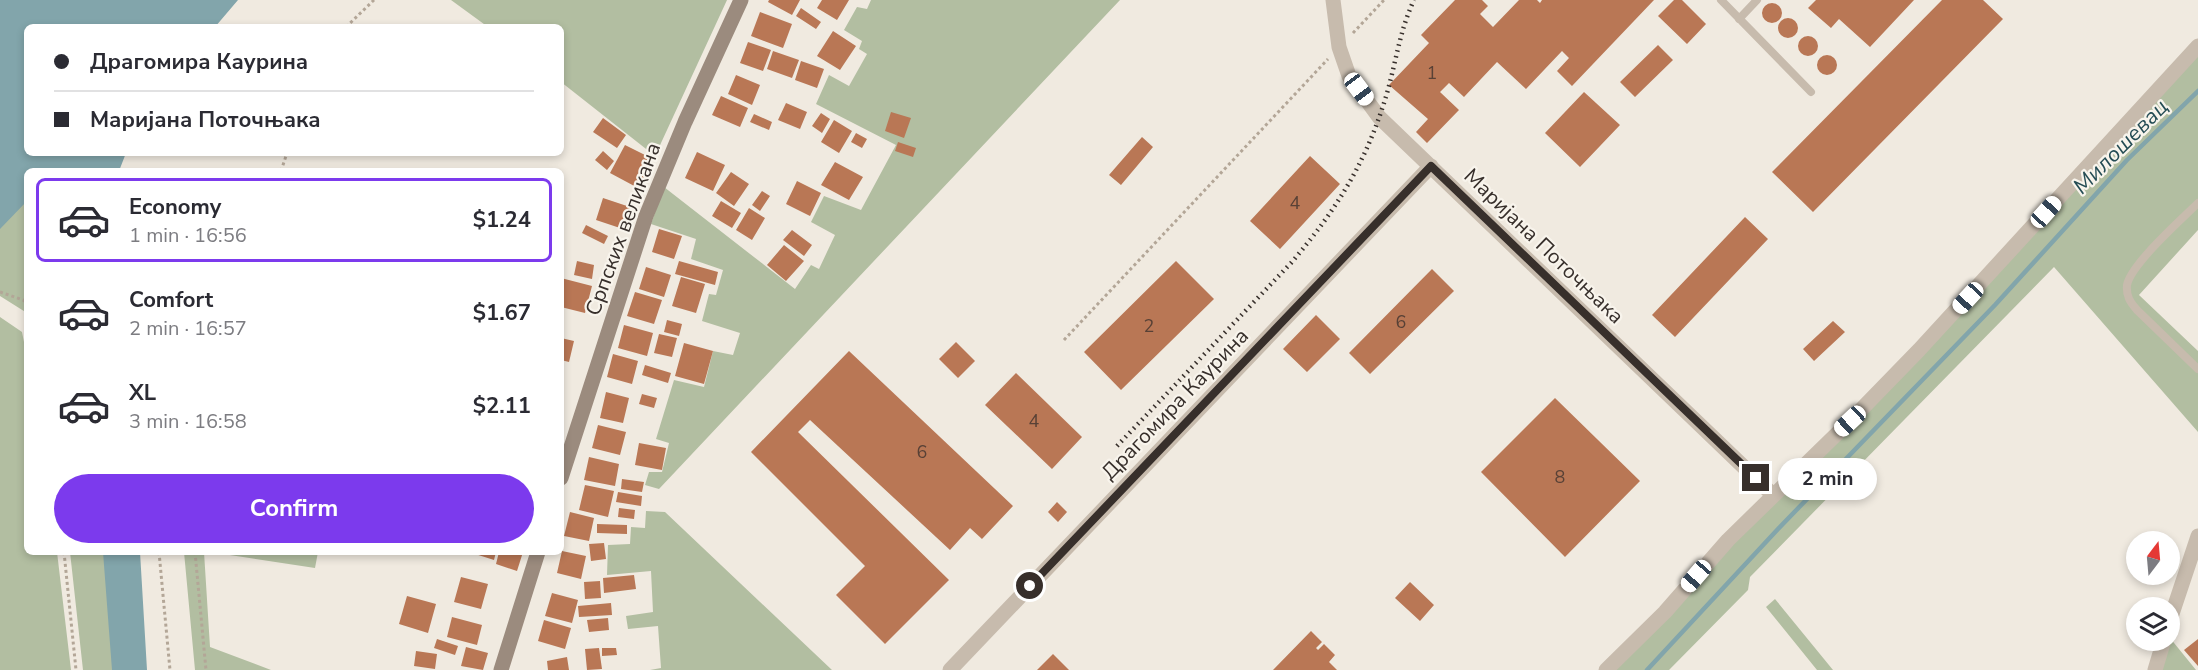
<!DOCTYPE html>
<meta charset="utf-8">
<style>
body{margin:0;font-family:"Nunito Sans",sans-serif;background:#f7f7f7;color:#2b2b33;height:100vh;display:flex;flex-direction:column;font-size:22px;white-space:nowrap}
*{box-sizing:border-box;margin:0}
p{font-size:20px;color:#7c7c81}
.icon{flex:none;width:33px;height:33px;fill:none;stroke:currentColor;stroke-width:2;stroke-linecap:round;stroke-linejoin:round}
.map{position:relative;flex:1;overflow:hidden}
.details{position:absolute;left:24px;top:168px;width:540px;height:387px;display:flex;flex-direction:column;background:#fff;border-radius:9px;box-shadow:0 3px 9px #0003}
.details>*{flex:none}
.banner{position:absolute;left:24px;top:24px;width:540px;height:132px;border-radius:9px;box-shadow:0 3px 9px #0003;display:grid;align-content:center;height:132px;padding:0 30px;background:#fff}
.needle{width:39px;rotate:16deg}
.buttons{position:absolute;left:2126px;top:531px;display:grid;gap:12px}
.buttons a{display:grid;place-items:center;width:54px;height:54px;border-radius:50%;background:#fff;box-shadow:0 3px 9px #0003;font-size:30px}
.end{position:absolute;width:27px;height:27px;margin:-14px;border:8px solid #372f2b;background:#fff;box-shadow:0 0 0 3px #fff}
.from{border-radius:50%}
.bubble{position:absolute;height:42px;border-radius:21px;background:#fff;box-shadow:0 3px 9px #0003;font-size:20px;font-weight:700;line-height:42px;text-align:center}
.car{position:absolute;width:18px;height:36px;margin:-18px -9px;border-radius:8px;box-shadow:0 0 4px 2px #0007;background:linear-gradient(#fff 24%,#345 0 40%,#fff 0 76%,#345 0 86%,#fff 0)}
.banner b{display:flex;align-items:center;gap:21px;height:57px;font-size:22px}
.banner b+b{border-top:2px solid #e1e1e2}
.banner i{width:15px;height:15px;background:#2b2b33}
ul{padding:10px 0 0;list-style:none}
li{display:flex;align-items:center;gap:18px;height:84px;margin:0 12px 9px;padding:0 18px;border:3px solid transparent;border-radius:9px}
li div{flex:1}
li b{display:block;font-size:22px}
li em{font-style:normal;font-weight:700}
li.on{border-color:#7c3aed}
li>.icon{width:54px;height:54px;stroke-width:1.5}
.primary-button{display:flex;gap:12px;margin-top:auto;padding:12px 30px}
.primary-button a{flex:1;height:69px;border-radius:36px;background:#7c3aed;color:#fff;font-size:24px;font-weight:700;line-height:69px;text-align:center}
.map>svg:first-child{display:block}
</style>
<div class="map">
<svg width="2198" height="670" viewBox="0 0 2198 670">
<rect width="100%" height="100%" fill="#f0eae0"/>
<path fill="#b2bea1" d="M451,0H727L655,156L561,82V27H488Z
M871,0H1120L659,489L645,485L649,472H662L669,443L656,439L674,380L704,387L713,351L733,355L740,333L702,321L709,294L716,295L723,270L691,259L696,239L651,224L664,187L795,289L811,265L819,269L835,235L811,222L824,196L861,210L896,145L816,104L829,75L849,86L867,54L859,49L862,41L844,30L857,7L867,9Z
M2198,54V230L2139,295L2198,351V432L2054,267L1750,577L1748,590L1669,670H1610Z
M27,196V313L0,296V224Z
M0,317L22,332L27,357V552H57L71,670H0Z
M646,511L665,512L832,670H650L661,668L658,626L628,629L626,616L653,612L651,571L607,575L608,545L630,544L631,527L645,528Z
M70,552H107L122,670H83Z
M184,552H204L210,647L271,670H195Z
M210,552H318L315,568Z
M1775,599L1833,670H1817L1766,607Z
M2170,638L2196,670H2161Z"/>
<path fill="#82a5ab" d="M0,0H238L215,27H27V153H126L119,171H27V201L0,229Z
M103,552H140L147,670H112Z"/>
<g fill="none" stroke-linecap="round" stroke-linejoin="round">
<path stroke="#82a5ab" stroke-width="4.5" d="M1647,670L1778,529L1995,305L2127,160L2198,91"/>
</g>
<path fill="#b97755" d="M769,0H800L792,15L768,2Z
M822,0H849L837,20L817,8Z
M1455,0H1482L1488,6L1480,14L1493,27L1519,0H1537L1540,3L1542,0H1654L1572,86L1557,71L1569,58L1562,51L1526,89L1497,62L1464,97L1449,83L1440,92L1459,110L1427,143L1416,132L1428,119L1389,85L1429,43L1421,35Z
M1674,0H1682L1706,24L1687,44L1658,16Z
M1816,0H1914L1870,47L1839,19L1831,28L1808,8Z
M1942,0H1983L2003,19L1813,212L1772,172Z
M1762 13a10 10 0 1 1 20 0a10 10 0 1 1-20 0Z
M801,8L821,22L816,29L796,16Z
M760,12L792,24L783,48L751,36Z
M1778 28a10 10 0 1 1 20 0a10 10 0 1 1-20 0Z
M833,31L856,46L840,70L817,56Z
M1798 46a10 10 0 1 1 20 0a10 10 0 1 1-20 0Z
M748,42L771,50L763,71L740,63Z
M1658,45L1673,60L1635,97L1620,82Z
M773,51L799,60L792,78L767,69Z
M1817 65a10 10 0 1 1 20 0a10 10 0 1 1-20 0Z
M801,61L824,69L817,88L795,80Z
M736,75L760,85L752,105L728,94Z
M1584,92L1620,125L1580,167L1545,133Z
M721,96L748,108L740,127L712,115Z
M786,103L807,112L800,129L778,120Z
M891,112L911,118L904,138L885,131Z
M821,113L830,119L822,133L812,126Z
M754,114L772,122L769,130L750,122Z
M603,118L626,135L617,148L593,132Z
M834,120L852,131L839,153L821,142Z
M856,133L867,139L862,148L851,142Z
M1142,137L1153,147L1121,185L1109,175Z
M898,142L916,148L913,157L895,151Z
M625,145L653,159L638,188L610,173Z
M603,151L614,161L607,170L595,160Z
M697,152L725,165L713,191L685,178Z
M1310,156L1340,184L1280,249L1250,221Z
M835,162L863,177L849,200L821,185Z
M731,172L749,184L734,206L716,193Z
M797,181L821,193L810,216L786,204Z
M762,191L770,196L760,211L752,205Z
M603,198L630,207L623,229L596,220Z
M721,201L741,213L732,228L712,216Z
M749,208L765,218L752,240L736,230Z
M1745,217L1768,239L1675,337L1652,315Z
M586,225L608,236L604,244L582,233Z
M659,229L682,236L674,259L652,252Z
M792,230L812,245L804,256L783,240Z
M784,245L804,261L786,281L767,265Z
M577,261L594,265L592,279L574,275Z
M679,261L718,272L715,285L675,274Z
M1176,261L1214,299L1121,390L1084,352Z
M646,267L671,275L664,297L639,289Z
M1432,269L1454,291L1370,374L1349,353Z
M681,277L705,284L696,313L672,306Z
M561,278L592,286L585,313L561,307Z
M635,292L662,300L654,324L627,316Z
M1316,315L1340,339L1307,372L1283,349Z
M667,320L682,324L679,336L664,332Z
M1833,321L1845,332L1814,361L1803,349Z
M624,325L653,333L647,356L618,348Z
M659,334L677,338L672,357L654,353Z
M561,338L574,341L569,362L561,360Z
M956,342L975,361L958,378L939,359Z
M684,343L713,351L704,384L675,376Z
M849,351L1013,506L982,539L970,528L950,550L810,420L798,432L949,580L885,644L836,595L865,566L751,452Z
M613,354L638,361L632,384L607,377Z
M645,365L671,373L668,383L642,375Z
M1016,373L1082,437L1052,469L985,405Z
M606,392L629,398L623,423L600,418Z
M642,394L657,398L654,408L639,404Z
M1555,398L1640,481L1565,557L1481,472Z
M598,425L626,432L620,455L592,448Z
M639,443L666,448L662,470L635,465Z
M589,457L619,464L615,486L584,480Z
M622,479L644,482L642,492L621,489Z
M585,485L614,491L608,517L579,510Z
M618,492L642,496L641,506L616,502Z
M1057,502L1067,512L1058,522L1048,512Z
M619,508L635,510L634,519L618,517Z
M570,512L594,518L589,541L564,536Z
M597,524L627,525V534L597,533Z
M604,543L606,559L591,561L589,544Z
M562,551L586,556L581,579L557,573Z
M469,552H496L494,560Z
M499,552H523L517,571L496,564Z
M634,575L636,589L604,593L603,578Z
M461,577L488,584L481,609L454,602Z
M600,581L601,598L585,599L584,582Z
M1410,582L1434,605L1420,621L1395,598Z
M552,593L578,600L572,623L545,616Z
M407,596L436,604L428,633L399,624Z
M611,603L612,615L579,617L578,606Z
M452,617L482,625L477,645L447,637Z
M608,618L609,630L589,632L587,620Z
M544,620L571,628L565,649L538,641Z
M1311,631L1322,642L1316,648L1318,650L1324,644L1335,655L1329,662L1337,670H1273Z
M437,639L458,646L455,655L434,648Z
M2198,639V666L2184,650Z
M466,647L488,653L483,670L461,666Z
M599,648L602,669L587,670L585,649Z
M602,648H616L617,655L602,656Z
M416,651L437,654L435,669L414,666Z
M1053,654L1069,670H1037Z
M567,657L569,670H548L547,661Z"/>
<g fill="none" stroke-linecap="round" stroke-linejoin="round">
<path stroke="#b3a697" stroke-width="3" stroke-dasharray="3 3" stroke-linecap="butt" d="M346,27L374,0
M1353,33L1384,0
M281,171L287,153
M0,292L23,300L27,303
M1064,340L1328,59
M64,552L76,670
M159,552L170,670
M195,552L206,670"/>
<path stroke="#c7bbad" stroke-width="8" d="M1721,0L1811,92
M1739,19L1757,0
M2198,203C2182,219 2131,264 2127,285C2126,296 2130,302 2137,310L2198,369"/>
<path stroke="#c7bbad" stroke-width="15" d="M1333,0L1339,47L1349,76L1379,117L1773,495
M2169,623L2198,536
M950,670L1431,166
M1606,670L1665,612L1728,540L1850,421L1919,350L2198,46
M2155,670L2164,640"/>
<path stroke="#9b8b7e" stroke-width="15" d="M561,478L646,216L685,122L741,0
M501,670L538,552"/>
<path stroke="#372f2b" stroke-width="4.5" stroke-dasharray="1.5 4.5" stroke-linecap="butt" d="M1117,446L1291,263C1333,214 1363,168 1383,106C1395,71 1398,34 1414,0"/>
</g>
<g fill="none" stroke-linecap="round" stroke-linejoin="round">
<path stroke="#372f2b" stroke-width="8" d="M1030,586L1431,166L1756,478"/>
</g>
<g text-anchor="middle" stroke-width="4.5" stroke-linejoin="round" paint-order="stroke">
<g font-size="18" fill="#584136">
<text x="1432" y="79">1</text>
<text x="1295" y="209">4</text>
<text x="1401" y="328">6</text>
<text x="1149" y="332">2</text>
<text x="1034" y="427">4</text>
<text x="922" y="458">6</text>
<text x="1560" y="483">8</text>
</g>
<g font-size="21" fill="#372f2b" stroke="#f8f4ec">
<text transform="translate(623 229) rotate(-70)" y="7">Српских великана</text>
<text transform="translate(1544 246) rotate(44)" y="7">Маријана Поточњака</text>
<text transform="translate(1175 404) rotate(-46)" y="7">Драгомира Каурина</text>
</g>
<g font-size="22" font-style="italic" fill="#244c54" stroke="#f8f4ec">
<text transform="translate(2120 146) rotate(-45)" y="8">Милошевац</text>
</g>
</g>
</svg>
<div class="buttons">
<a><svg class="needle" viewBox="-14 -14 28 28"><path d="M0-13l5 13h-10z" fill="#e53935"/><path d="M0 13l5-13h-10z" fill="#7c7c81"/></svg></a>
<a><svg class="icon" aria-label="layers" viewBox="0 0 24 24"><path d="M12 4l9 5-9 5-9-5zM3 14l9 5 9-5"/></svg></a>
</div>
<i class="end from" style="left:1030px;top:586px"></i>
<i class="end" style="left:1756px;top:478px"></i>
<div class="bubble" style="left:1778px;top:458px;width:99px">2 min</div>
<i class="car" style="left:1359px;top:89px;rotate:143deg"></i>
<i class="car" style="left:2046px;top:212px;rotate:42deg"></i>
<i class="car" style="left:1968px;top:298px;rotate:223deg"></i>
<i class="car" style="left:1850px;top:421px;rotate:227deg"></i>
<i class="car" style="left:1696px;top:576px;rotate:221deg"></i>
<div class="banner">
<b><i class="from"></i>Драгомира Каурина</b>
<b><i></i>Маријана Поточњака</b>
</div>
<section class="details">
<ul>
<li class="on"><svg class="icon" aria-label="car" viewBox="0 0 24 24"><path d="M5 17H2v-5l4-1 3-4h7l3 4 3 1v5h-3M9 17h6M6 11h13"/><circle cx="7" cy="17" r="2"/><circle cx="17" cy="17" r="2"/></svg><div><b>Economy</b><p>1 min · 16:56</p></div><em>$1.24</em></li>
<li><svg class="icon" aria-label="car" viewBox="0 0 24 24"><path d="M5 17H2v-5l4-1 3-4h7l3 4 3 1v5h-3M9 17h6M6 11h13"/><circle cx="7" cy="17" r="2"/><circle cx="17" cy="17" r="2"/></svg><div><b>Comfort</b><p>2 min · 16:57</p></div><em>$1.67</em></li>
<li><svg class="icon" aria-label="car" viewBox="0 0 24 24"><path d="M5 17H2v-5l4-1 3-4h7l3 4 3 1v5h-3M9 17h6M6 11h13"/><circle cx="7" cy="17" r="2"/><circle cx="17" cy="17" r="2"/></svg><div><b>XL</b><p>3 min · 16:58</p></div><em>$2.11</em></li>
</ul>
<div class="primary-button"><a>Confirm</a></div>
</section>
</div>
